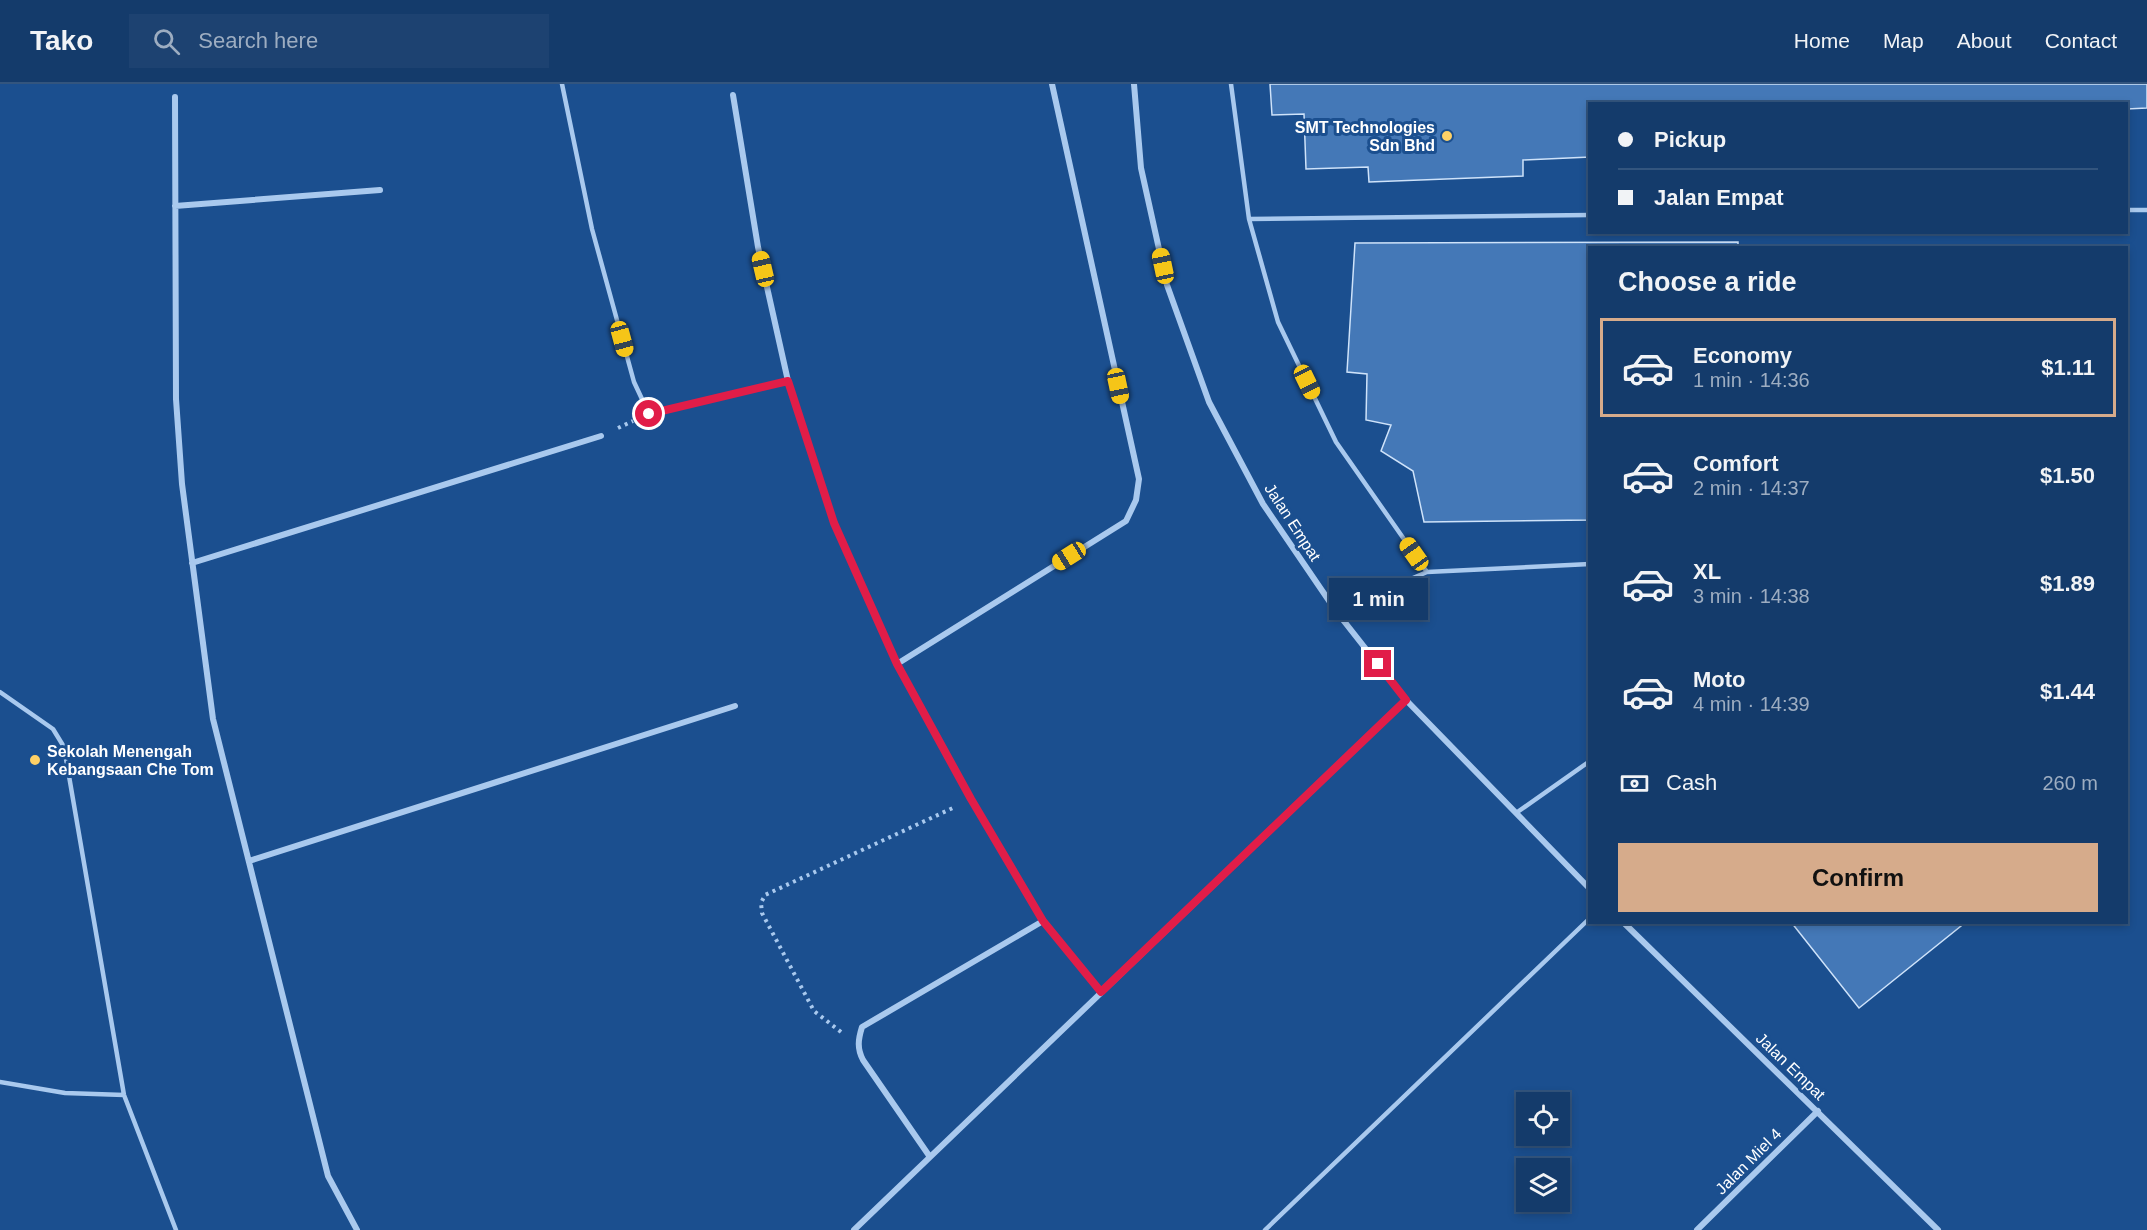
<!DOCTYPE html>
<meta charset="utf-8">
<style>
body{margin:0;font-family:Helvetica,sans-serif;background:#1d4271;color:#f1f3f6;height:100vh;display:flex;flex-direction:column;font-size:22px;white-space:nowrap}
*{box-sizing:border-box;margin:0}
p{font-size:20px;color:#9dadc1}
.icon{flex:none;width:33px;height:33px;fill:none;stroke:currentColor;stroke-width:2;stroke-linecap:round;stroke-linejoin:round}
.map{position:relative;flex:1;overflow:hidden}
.sheet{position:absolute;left:1588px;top:162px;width:540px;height:678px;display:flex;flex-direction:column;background:#143b6b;border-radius:0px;box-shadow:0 3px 9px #0003,0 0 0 2px #33557e}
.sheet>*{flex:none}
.top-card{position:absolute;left:1588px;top:18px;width:540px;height:132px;border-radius:0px;box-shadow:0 3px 9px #0003,0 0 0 2px #33557e;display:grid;align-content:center;height:132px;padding:0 30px;background:#143b6b}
.controls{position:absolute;left:1516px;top:1008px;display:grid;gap:12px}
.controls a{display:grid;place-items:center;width:54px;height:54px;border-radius:0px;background:#143b6b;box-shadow:0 3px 9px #0003,0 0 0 2px #33557e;font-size:30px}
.end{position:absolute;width:27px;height:27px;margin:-14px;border:8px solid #e11d48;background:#fff;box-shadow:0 0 0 3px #fff}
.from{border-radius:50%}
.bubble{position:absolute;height:42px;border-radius:0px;background:#143b6b;box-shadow:0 3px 9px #0003,0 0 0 2px #33557e;font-size:20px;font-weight:700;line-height:42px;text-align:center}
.car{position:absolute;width:18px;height:36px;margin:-18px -9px;border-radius:8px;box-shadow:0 0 4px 2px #0007;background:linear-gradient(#f5c518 24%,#345 0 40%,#f5c518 0 76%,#345 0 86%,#f5c518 0)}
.top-card b{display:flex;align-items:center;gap:21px;height:57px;font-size:22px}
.top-card b+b{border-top:2px solid #33557e}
.top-card i{width:15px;height:15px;background:#f1f3f6}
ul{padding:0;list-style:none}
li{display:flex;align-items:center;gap:18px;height:99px;margin:0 12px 9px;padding:0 18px;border:3px solid transparent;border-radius:0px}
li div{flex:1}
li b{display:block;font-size:22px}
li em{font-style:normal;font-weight:700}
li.on{border-color:#d6ab8b}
li>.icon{width:54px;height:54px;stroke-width:1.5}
h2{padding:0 30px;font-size:27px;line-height:72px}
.pay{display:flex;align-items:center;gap:15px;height:66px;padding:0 30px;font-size:22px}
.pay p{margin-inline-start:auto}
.action{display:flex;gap:12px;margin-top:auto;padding:12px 30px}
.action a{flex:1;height:69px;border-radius:0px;background:#d6ab8b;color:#111;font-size:24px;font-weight:700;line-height:69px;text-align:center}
header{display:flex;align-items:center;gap:36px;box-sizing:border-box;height:84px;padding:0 30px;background:#143b6b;border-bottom:2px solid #33557e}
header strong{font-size:28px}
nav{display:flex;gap:33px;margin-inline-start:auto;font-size:21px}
.search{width:420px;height:54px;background:#1d4271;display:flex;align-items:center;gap:15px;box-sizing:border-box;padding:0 21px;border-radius:0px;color:#9dadc1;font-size:22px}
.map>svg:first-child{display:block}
</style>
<header>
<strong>Tako</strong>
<div class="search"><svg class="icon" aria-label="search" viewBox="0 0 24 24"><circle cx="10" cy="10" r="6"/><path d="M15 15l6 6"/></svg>Search here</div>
<nav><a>Home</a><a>Map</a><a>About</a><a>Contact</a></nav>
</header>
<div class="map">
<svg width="2147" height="1146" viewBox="0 0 2147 1146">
<rect width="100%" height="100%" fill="#1b4f8f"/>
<path fill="#4478b7" stroke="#cfe3fa" stroke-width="1.5" d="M1270,0H2147V24L2127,25V20H1590V73L1523,76V92L1369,98L1368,83L1306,85L1304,30L1272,31Z
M1738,158V164H1590V436L1424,438L1413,387L1381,367L1391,341L1366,336L1367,290L1347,288L1355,159Z
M1791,838H1966L1859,924Z"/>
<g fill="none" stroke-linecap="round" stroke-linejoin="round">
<path stroke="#a9c9ee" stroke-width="4" stroke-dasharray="3 4.5" stroke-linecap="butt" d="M618,344L633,337
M841,948L814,927L762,829L761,819L765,811L955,723"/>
<path stroke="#a9c9ee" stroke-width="4.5" d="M562,0L592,145L634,298L649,330L788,297
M1231,0L1249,135L1278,238L1336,358L1427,488
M2127,126H2147
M1249,135L1590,131
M1336,527L1427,488L1590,480
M0,608L53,645L64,663L124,1011L176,1146
M1516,729L1590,677
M0,998L65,1009L124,1011
M1265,1146L1590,834"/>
<path stroke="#a9c9ee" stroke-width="6" d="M1134,0L1141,84L1167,201L1209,318L1263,420L1336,527L1406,616L1590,805
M733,11L758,163L788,297L834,439L897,580L971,715L1043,837L1101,908
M175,13L176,315L182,400L213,635L328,1092L357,1146
M175,122L380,106
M192,479L601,352
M897,580L1126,437L1136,416L1139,395L1052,0
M249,777L735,622
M1623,838L1938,1146
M930,1073L863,976C857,964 858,956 862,943L1043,837
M854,1146L1406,616
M1697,1146L1818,1027"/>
</g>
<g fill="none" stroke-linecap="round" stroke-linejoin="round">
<path stroke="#e11d48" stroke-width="8" d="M649,330L788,297L834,439L897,580L971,715L1043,837L1101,908L1406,616L1378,580"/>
</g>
<g fill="#ffd166" stroke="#1b4f8f" stroke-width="2">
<circle cx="1447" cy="52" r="6"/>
<circle cx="35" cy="676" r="6"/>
</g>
<g text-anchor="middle" stroke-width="6" stroke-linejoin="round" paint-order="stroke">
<g font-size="16" font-weight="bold" fill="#fff" stroke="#1b4f8f" text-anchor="end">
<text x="1435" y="49">SMT Technologies<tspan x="1435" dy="18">Sdn Bhd</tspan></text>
<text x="47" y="673" text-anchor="start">Sekolah Menengah<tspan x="47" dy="18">Kebangsaan Che Tom</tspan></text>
</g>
<g font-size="16" fill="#fff" stroke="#1b4f8f">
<text transform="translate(1293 438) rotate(57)" y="6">Jalan Empat</text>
<text transform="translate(1791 982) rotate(44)" y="6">Jalan Empat</text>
<text transform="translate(1748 1077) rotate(-45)" y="6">Jalan Miel 4</text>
</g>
</g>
</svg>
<div class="controls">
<a><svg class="icon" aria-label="locate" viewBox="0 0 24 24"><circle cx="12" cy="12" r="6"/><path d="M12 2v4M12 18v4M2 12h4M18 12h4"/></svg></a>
<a><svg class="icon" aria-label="layers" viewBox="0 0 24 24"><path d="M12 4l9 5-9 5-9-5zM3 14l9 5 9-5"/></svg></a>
</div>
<i class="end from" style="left:649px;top:330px"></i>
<i class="end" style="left:1378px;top:580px"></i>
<div class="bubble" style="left:1329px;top:494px;width:99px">1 min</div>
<i class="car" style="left:1163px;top:182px;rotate:348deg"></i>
<i class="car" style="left:763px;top:185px;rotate:347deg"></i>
<i class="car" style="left:622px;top:255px;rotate:165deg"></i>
<i class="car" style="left:1307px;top:298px;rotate:154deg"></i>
<i class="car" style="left:1118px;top:302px;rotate:168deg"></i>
<i class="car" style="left:1414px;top:470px;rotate:325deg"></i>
<i class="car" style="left:1069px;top:472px;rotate:238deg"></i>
<div class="top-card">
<b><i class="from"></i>Pickup</b>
<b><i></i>Jalan Empat</b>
</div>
<section class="sheet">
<h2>Choose a ride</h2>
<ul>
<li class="on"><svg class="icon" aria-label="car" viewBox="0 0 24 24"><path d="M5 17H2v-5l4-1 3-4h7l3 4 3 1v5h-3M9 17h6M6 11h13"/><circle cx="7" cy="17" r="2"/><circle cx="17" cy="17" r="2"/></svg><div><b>Economy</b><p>1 min · 14:36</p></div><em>$1.11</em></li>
<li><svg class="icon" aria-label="car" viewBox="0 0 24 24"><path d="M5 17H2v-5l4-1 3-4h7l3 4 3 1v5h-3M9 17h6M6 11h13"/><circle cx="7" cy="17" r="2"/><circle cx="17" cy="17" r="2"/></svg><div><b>Comfort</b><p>2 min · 14:37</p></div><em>$1.50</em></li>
<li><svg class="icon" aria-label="car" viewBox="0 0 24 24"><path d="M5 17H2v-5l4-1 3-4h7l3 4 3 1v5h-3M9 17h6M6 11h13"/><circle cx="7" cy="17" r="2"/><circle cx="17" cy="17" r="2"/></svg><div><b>XL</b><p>3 min · 14:38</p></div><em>$1.89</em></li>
<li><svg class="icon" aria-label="car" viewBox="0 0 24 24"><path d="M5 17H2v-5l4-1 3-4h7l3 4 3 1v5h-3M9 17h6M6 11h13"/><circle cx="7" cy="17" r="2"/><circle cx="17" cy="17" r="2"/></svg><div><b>Moto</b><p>4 min · 14:39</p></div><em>$1.44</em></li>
</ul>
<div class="pay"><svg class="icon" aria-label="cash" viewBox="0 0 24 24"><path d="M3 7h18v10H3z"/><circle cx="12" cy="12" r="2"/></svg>Cash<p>260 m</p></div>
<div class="action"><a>Confirm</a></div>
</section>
</div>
